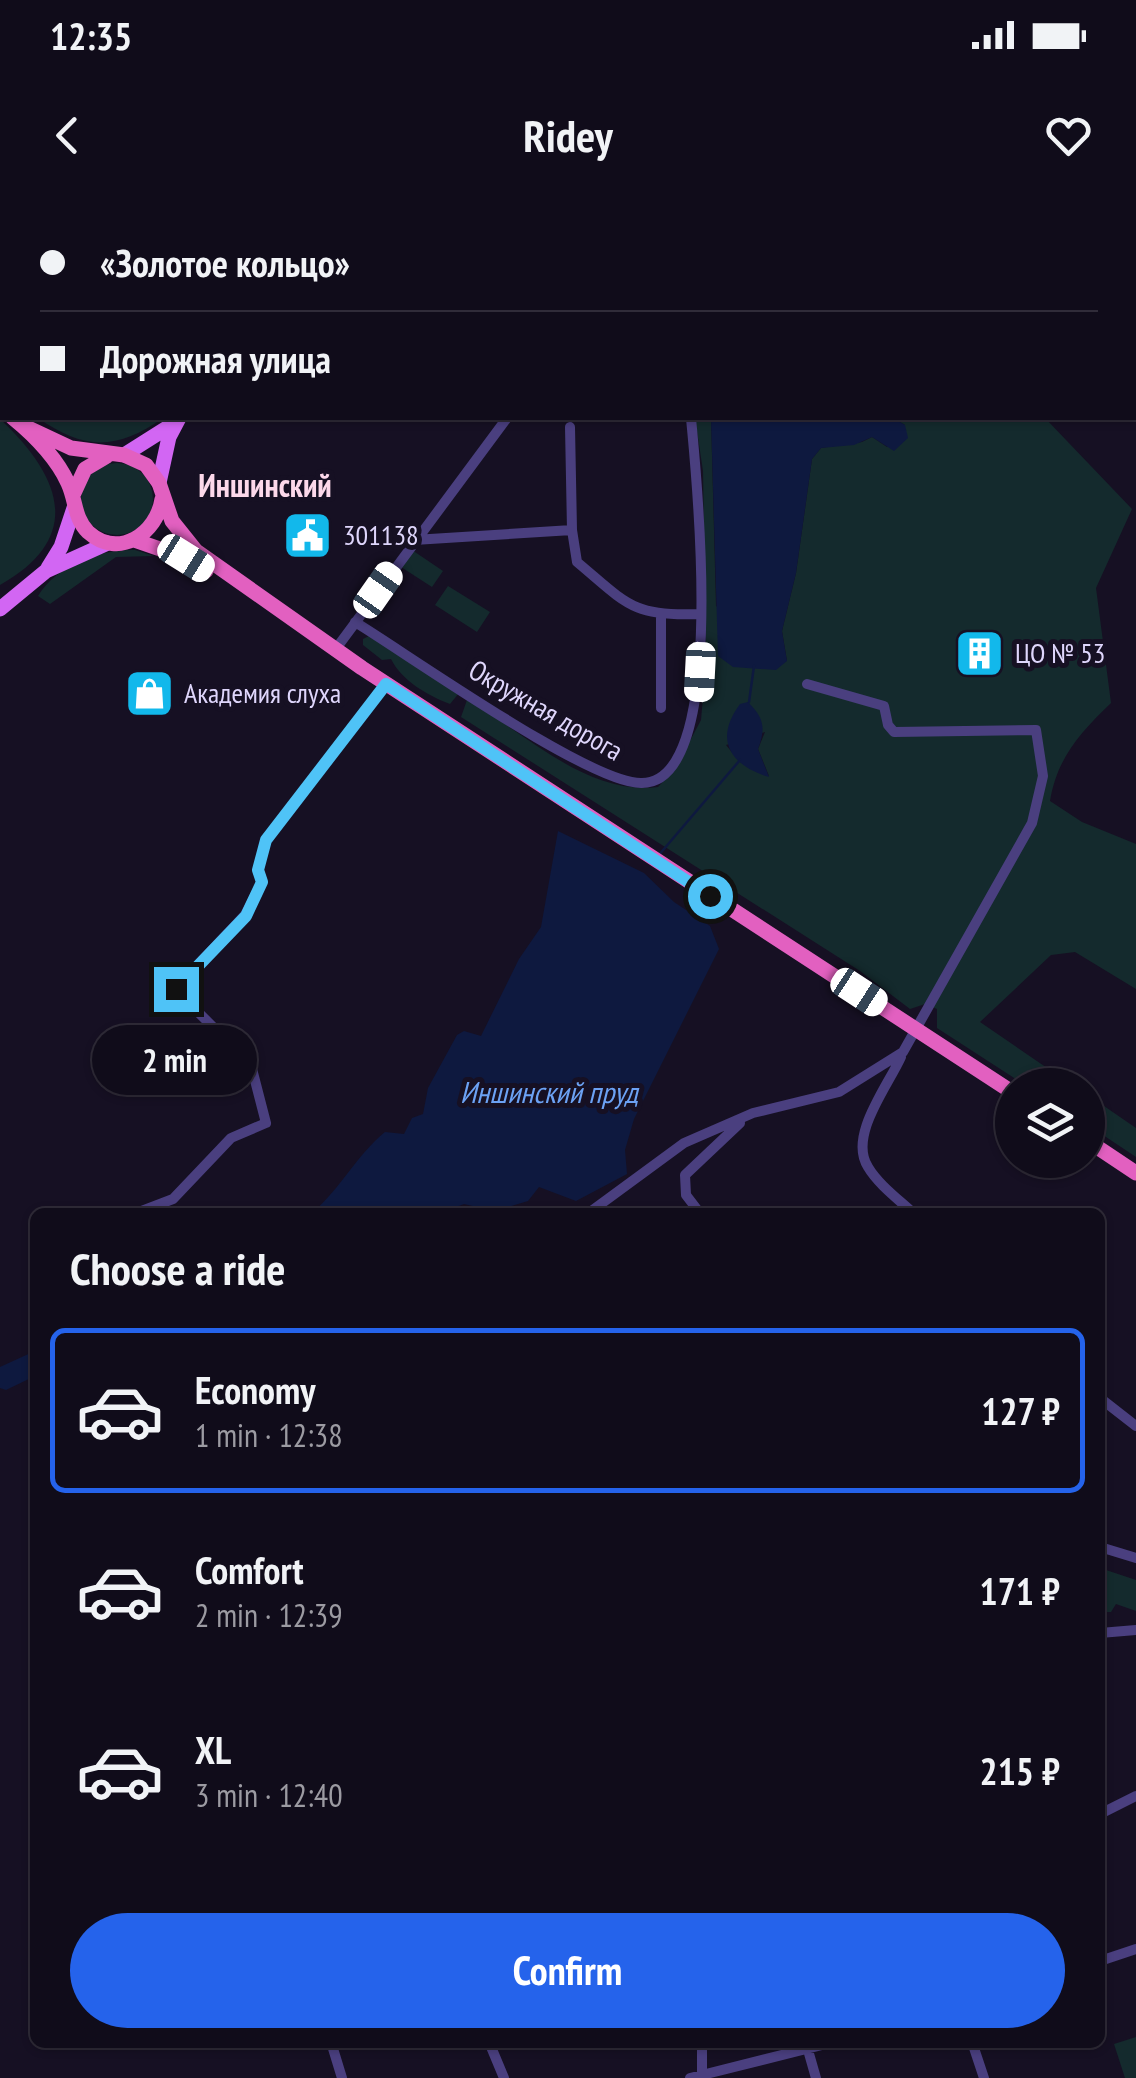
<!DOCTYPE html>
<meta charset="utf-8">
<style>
body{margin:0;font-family:"PT Sans Narrow",sans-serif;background:#1e1a27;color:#f1f3f6;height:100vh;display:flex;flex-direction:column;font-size:38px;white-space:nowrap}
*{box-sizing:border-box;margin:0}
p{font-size:32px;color:#9c9ba2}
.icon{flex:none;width:55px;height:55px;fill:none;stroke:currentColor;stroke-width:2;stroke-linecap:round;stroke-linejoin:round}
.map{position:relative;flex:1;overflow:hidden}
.sheet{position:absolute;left:30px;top:1008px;width:1075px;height:840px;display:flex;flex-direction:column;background:#100c1a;border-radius:15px;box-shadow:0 2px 8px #0004,0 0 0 2px #302c39}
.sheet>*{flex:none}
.banner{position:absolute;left:0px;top:0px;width:1138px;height:220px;box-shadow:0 2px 8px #0004,0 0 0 2px #302c39;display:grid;align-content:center;height:220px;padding:0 40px;background:#100c1a}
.tools{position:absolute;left:995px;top:868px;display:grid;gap:20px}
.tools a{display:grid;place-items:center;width:110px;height:110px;border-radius:50%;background:#100c1a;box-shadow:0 2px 8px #0004,0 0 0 2px #302c39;font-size:50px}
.end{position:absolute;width:45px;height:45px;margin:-22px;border:12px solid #4fc3f7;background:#111;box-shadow:0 0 0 5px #111}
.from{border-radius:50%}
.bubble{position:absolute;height:70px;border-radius:35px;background:#100c1a;box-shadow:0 2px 8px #0004,0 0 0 2px #302c39;font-size:32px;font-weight:600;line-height:70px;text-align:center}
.car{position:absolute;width:30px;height:60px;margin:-30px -15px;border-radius:12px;box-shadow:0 0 8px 2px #0007;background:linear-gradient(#fff 24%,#345 0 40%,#fff 0 76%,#345 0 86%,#fff 0)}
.banner b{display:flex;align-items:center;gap:35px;height:95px;font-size:38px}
.banner b+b{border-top:2px solid #302c39}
.banner i{width:25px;height:25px;background:#f1f3f6}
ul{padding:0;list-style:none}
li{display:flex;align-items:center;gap:30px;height:165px;margin:0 20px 15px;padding:0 20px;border:5px solid transparent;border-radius:15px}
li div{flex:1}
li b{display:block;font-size:38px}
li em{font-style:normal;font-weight:600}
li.active{border-color:#2563eb}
li>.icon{width:90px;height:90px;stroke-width:1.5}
h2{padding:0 40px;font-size:45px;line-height:120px}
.cta{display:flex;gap:20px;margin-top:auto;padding:20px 40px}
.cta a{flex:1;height:115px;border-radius:60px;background:#2563eb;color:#fff;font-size:40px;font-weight:600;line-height:115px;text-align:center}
.status{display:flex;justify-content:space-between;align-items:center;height:70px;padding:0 50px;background:#100c1a;direction:ltr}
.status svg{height:28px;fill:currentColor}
header{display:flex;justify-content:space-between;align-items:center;height:130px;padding:0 40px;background:#100c1a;font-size:45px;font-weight:600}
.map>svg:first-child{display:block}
</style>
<div class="status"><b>12:35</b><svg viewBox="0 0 49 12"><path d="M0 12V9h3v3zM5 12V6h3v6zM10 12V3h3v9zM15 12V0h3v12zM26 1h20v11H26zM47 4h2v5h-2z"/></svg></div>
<header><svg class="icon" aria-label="back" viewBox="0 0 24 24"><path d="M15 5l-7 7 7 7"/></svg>Ridey<svg class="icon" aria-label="heart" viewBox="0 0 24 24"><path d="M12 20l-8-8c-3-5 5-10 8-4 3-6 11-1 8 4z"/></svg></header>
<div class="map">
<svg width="1136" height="1878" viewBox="0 0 1136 1878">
<rect width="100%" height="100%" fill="#161023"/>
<path fill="#142a2d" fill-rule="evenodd" d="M0,0H269L270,2H2V187Z
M38,218H163C116,251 84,250 38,218Z
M695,218H711L716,406L787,461L782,431L796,373L812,259L821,248L862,242L872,237L887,247L905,225L893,218H1045L1132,309L1096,388L1111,503C1080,533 1057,558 1050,601L1082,622L1136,644V789L1075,752L1051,755L980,822L1072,885H1025L937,828V809L925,804L910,809L860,771L461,517L467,500C525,532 586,596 658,587L675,569L701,520L706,463L703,271ZM765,532L758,549L769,576L740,562L726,545Z
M0,219C59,274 87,336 0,385Z
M81 299a36 36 0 1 1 72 0a36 36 0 1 1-72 0Z
M135,350L154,356L116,357L50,404L38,396C57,365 99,349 135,350Z
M412,350L443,371L432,387L401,367Z
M448,386L490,412L477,432L435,405Z
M369,436L459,493L450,504C427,495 402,481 391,459L382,460L363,445V439Z
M1088,895L1136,928V957L1088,925Z
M1100,1368L1136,1380V1411L1116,1404L1111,1412H1100Z
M1136,1837V1878H1125L1114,1844Z"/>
<path fill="#0e193f" d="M711,218H893L905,225L908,238L894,251L872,237L854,245L821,248L812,259L796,373L782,431L787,461L776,470L733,467L718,456Z
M748,502C764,518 766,528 758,549L769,577C729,565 714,539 740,504Z
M558,631L644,673L674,702L710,726L719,749L634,919L625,950L627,974L576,1001L539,987L528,1001L494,1011L464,1004L443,1012H313C341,988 356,956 385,932L404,934L412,918L423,914L428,888L457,835L464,831L481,836L519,759L541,727Z
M35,1151V1176L6,1190L0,1188V1167Z"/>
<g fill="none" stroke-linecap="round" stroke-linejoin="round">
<path stroke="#0e193f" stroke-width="2.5" d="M699,0L701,2
M749,502L754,466
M658,656L740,560"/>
<path stroke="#4a3f7f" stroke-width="10" d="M1115,0L1117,2
M1135,35L1136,37
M572,330L577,362C626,403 632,417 699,414
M414,340L572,330L570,227
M355,422C409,455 589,583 641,583C730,585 696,274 691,218
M335,450L507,218
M661,508V416
M901,857C888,886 848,936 868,967C878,984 898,999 912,1012
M139,1012L173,999L231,938L266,923L251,865L175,789L245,715L262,682L258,670L266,640L386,484
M590,1012L684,943L753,913L839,892L903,852L1032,623L1043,576L1036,530L894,532L888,525L884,506L807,484
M699,1012L686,995L685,975L740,923
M1100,1198L1136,1226
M1100,1347L1136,1358
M1100,1433L1136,1430
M1100,1614L1136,1596
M1100,1761L1136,1749
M331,1842L342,1878
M489,1842L504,1878
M702,1842V1878
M972,1842L984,1878
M808,1850L816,1878
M690,1878L834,1842"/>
<path stroke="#d266f3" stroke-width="15" d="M319,2L321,0
M124,255L173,224
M159,283L169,237L179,218
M48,368L61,347L74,308
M0,409L46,371L108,343"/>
<path stroke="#e260c0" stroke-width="15" d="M0,207L2,209
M13,218C35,236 56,257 68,283C76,300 74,318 88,332C119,360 157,333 162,299
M22,225L71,248L124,255L146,265L159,283L172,321L196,351L362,468L1012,892
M73,295L85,269L107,256
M134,340L186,358L206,371
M1088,941L1136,973"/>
</g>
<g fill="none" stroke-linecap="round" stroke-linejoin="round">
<path stroke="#4fc3f7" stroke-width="12" d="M176,789L246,716L262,682L258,670L266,640L386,484L710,696"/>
</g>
<defs>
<symbol id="civic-square" viewBox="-11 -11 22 22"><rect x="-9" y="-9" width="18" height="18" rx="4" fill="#12b8eb" stroke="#161023"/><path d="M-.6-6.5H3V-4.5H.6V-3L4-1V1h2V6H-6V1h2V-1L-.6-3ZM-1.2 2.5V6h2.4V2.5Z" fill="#fff"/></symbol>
<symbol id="building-square" viewBox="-11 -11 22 22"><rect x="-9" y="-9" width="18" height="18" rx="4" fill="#12b8eb" stroke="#161023"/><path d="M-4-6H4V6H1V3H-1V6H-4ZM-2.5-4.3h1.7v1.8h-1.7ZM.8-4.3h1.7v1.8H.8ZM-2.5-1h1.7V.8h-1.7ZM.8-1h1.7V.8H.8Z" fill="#fff"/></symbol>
<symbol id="shop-square" viewBox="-11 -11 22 22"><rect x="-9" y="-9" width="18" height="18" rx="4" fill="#12b8eb" stroke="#161023"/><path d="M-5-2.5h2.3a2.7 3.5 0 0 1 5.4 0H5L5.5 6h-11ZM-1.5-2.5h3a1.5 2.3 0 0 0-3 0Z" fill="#fff"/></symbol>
</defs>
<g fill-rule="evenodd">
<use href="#civic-square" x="280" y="308" width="55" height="55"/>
<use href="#building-square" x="952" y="426" width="55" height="55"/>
<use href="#shop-square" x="122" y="466" width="55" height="55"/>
</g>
<g text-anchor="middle" stroke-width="10" stroke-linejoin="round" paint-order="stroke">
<g font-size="28" fill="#dfd6fc" stroke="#161023" text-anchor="start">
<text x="343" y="345">301138</text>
<text x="1015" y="463">ЦО № 53</text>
<text x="184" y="503">Академия слуха</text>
</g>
<g font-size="28" fill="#dfd6fc" stroke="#161023">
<text transform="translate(546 510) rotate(30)" y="10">Окружная дорога</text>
</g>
<g font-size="30" font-style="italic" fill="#6ca2f4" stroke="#161023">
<text x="549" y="903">Иншинский пруд</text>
</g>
<g font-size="32" font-weight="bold" fill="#fcd8ea" stroke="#161023">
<text x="265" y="297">Иншинский</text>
</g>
</g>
</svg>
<div class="tools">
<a><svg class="icon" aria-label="layers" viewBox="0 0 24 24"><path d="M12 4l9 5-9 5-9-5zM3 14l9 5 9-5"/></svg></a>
</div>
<i class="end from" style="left:710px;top:696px"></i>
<i class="end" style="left:176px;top:789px"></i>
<div class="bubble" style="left:92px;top:825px;width:165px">2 min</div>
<i class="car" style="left:186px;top:358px;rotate:122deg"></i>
<i class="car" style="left:378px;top:390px;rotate:35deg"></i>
<i class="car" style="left:700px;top:472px;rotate:183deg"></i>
<i class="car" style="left:859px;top:792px;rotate:123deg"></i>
<div class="banner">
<b><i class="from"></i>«Золотое кольцо»</b>
<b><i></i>Дорожная улица</b>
</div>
<section class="sheet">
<h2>Choose a ride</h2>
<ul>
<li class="active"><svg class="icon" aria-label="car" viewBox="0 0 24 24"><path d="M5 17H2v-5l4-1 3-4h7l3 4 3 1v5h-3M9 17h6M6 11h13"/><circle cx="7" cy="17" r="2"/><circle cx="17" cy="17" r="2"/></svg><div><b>Economy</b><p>1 min · 12:38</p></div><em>127 ₽</em></li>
<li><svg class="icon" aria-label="car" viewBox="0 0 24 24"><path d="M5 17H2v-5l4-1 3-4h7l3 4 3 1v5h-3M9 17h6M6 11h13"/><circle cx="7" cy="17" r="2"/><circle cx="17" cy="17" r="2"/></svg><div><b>Comfort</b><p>2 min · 12:39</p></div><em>171 ₽</em></li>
<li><svg class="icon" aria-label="car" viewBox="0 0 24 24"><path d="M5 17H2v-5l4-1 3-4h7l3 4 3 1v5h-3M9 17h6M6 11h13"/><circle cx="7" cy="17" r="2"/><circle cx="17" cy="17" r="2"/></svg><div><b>XL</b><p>3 min · 12:40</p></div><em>215 ₽</em></li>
</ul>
<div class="cta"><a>Confirm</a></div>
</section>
</div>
